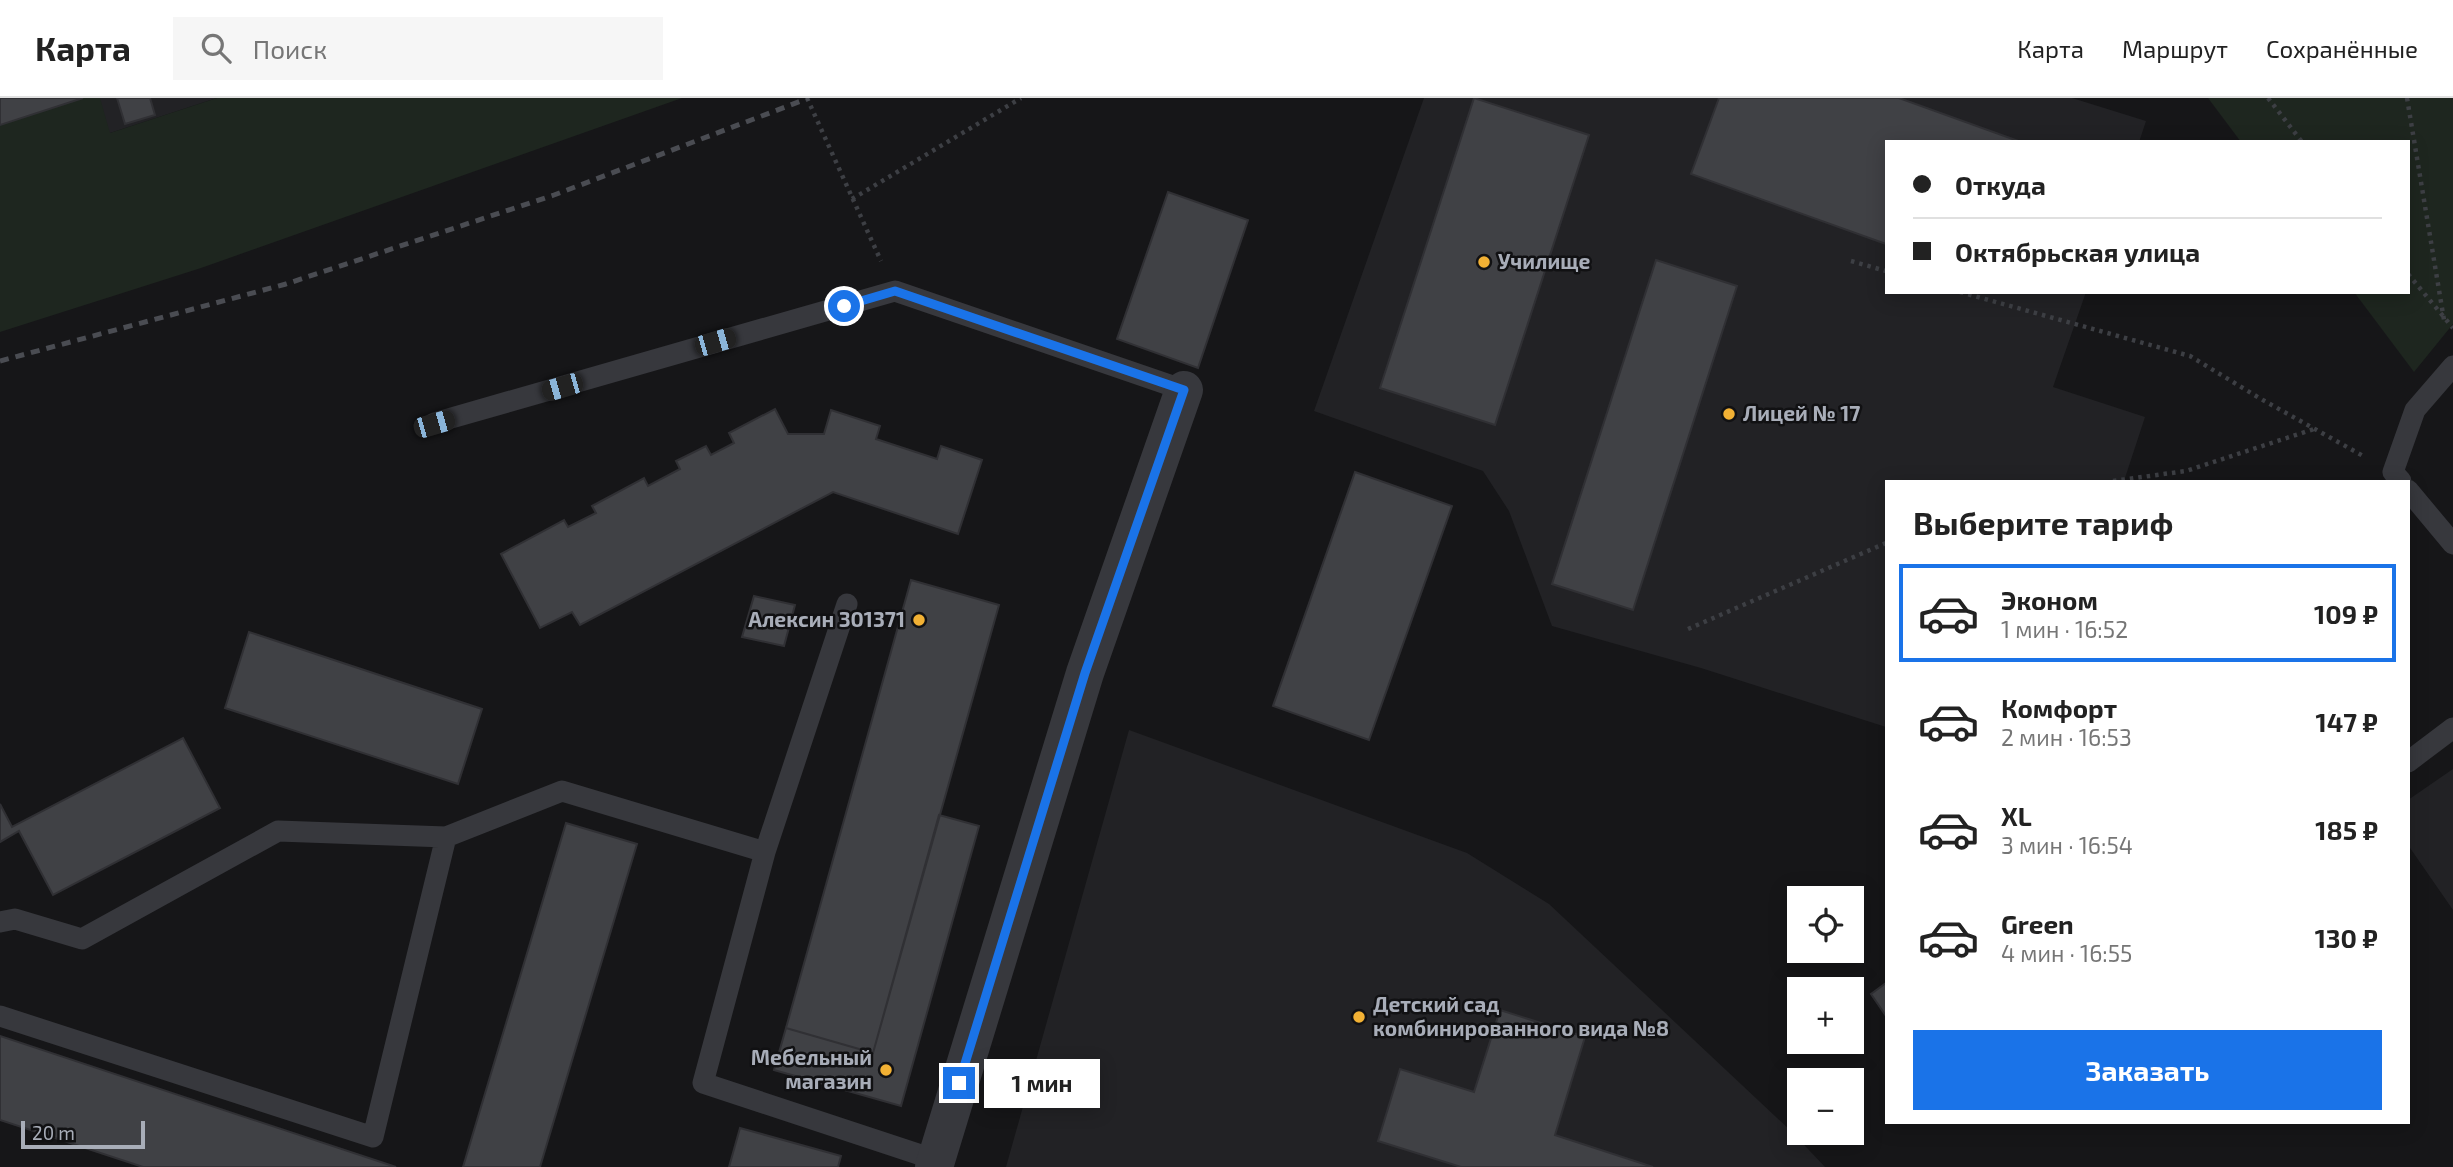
<!DOCTYPE html>
<html lang="ru">
<meta charset="utf-8">
<style>
body{margin:0;font-family:"Exo 2",sans-serif;background:#f6f6f6;color:#222;height:100vh;display:flex;flex-direction:column;font-size:26px;white-space:nowrap}
*{box-sizing:border-box;margin:0}
p{font-size:23px;color:#767676}
.icon{flex:none;width:38px;height:38px;fill:none;stroke:currentColor;stroke-width:2;stroke-linecap:round;stroke-linejoin:round}
.map{position:relative;flex:1;overflow:hidden}
.drawer{position:absolute;left:1885px;top:382px;width:525px;height:644px;display:flex;flex-direction:column;background:#fff;border-radius:0px;box-shadow:0 4px 18px #0003}
.drawer>*{flex:none}
.hud{position:absolute;left:1885px;top:42px;width:525px;height:154px;border-radius:0px;box-shadow:0 4px 18px #0003;display:grid;align-content:center;height:154px;padding:0 28px;background:#fff}
.tools{position:absolute;left:1787px;top:788px;display:grid;gap:14px}
.tools a{display:grid;place-items:center;width:77px;height:77px;border-radius:0px;background:#fff;box-shadow:0 4px 18px #0003;font-size:35px}
.scale{position:absolute;left:21px;bottom:18px;width:124px;box-sizing:border-box;padding-left:7px;border:4px solid #a8adb8;border-top:0;font-size:19px;line-height:24px;white-space:nowrap;color:#a8adb8;-webkit-text-stroke:5px #111113;paint-order:stroke}
.end{position:absolute;width:32px;height:32px;margin:-16px;border:9px solid #1a73e8;background:#fff;box-shadow:0 0 0 4px #fff}
.from{border-radius:50%}
.bubble{position:absolute;height:49px;border-radius:0px;background:#fff;box-shadow:0 4px 18px #0003;font-size:23px;font-weight:700;line-height:49px;text-align:center}
.car{position:absolute;width:21px;height:42px;margin:-21px -10px;border-radius:9px;box-shadow:0 0 5px 2px #0007;background:linear-gradient(#222 24%,#8ab4d8 0 40%,#222 0 76%,#8ab4d8 0 86%,#222 0)}
.hud b{display:flex;align-items:center;gap:24px;height:66px;font-size:26px}
.hud b+b{border-top:2px solid #e0e0e0}
.hud i{width:18px;height:18px;background:#222}
ul{padding:0;list-style:none}
li{display:flex;align-items:center;gap:21px;height:98px;margin:0 14px 10px;padding:0 14px;border:4px solid transparent;border-radius:0px}
li div{flex:1}
li b{display:block;font-size:26px}
li em{font-style:normal;font-weight:700}
li.current{border-color:#1a73e8}
li>.icon{width:63px;height:63px;stroke-width:1.5}
h2{padding:0 28px;font-size:32px;line-height:84px}
.primary-button{display:flex;gap:14px;margin-top:auto;padding:14px 28px}
.primary-button a{flex:1;height:80px;border-radius:0px;background:#1a73e8;color:#fff;font-size:28px;font-weight:700;line-height:80px;text-align:center}
header{display:flex;align-items:center;gap:42px;box-sizing:border-box;height:98px;padding:0 35px;background:#fff;border-bottom:2px solid #e0e0e0}
header strong{font-size:33px}
nav{display:flex;gap:38px;margin-inline-start:auto;font-size:24px}
.search{width:490px;height:63px;background:#f6f6f6;display:flex;align-items:center;gap:18px;box-sizing:border-box;padding:0 24px;border-radius:0px;color:#767676;font-size:26px}
.map>svg:first-child{display:block}
</style>
<header>
<strong>Карта</strong>
<div class="search"><svg class="icon" aria-label="search" viewBox="0 0 24 24"><circle cx="10" cy="10" r="6"/><path d="M15 15l6 6"/></svg>Поиск</div>
<nav><a>Карта</a><a>Маршрут</a><a>Сохранённые</a></nav>
</header>
<div class="map">
<svg width="2453" height="1069" viewBox="0 0 2453 1069">
<rect width="100%" height="100%" fill="#161618"/>
<path fill="#222225" d="M0,0H217L0,71Z
M1424,0H2072L2146,23L2139,44H1886V194H2086L2053,289L2145,319L2124,383H1886V629L1701,570L1552,528L1509,413L1483,373L1314,313Z
M1129,632L1467,755L1549,806L1791,1033L1825,1069H1006Z
M2453,671V812L2408,747V702Z"/>
<path fill="#1e261f" d="M83,0H100L110,35L217,0H682L201,170L0,234V27Z
M2208,0H2453V226L2414,274L2354,194H2408V44H2241Z"/>
<path fill="#404145" stroke="#303034" stroke-width="2" d="M0,0H83L0,27Z
M117,0H150L155,17L125,26Z
M1474,0L1589,37L1495,327L1380,290Z
M1719,0H1899L2021,44H1886V146L1691,76Z
M1168,94L1248,122L1198,270L1117,241Z
M1656,162L1737,188L1633,512L1552,486Z
M775,311L788,336H824L831,312L880,328L876,341L937,361L941,348L982,362L958,436L833,394L580,527L572,514L540,530L501,456L564,422L568,429L596,415L592,408L644,380L648,388L680,371L676,363L706,348L711,357L734,345L729,335Z
M1355,374L1452,408L1369,642L1273,608Z
M911,482L999,507L873,955L786,930Z
M754,498L795,507L784,548L742,539Z
M249,534L482,611L458,686L225,610Z
M183,640L220,710L53,797L19,733L0,744V706L12,729Z
M939,717L979,728L901,1008L774,972L786,930L873,955Z
M566,725L637,746L540,1069H463Z
M1886,885V918L1871,896Z
M1500,912L1585,939L1555,1037L1653,1069H1461L1378,1043L1400,971L1474,994Z
M0,938L396,1069H143L0,1022Z
M740,1030L841,1058L838,1069H729Z"/>
<g fill="none" stroke-linecap="round" stroke-linejoin="round">
<path stroke="#3d3f44" stroke-width="4.5" stroke-dasharray="3.5 5" stroke-linecap="butt" d="M807,0L881,163
M2268,0L2302,44
M2407,0L2444,222
M852,101L1021,0
M1851,163L1886,173
M2408,176L2453,230
M1960,194L2190,258L2261,301L2365,359
M2113,383L2186,373L2314,331
M1688,531L1886,445"/>
<path stroke="#37383d" stroke-width="21" d="M434,325L895,193L1184,292
M2401,383L2393,374L2415,312L2453,268
M2408,392L2453,446
M847,506L765,754L703,985L936,1062
M2408,664L2453,630
M0,824L15,821L82,841L278,733L446,739
M0,918L373,1039L446,739L562,693L765,754"/>
<path stroke="#37383d" stroke-width="38" d="M934,1069L1085,575L1184,292"/>
<path stroke="#4a4c52" stroke-width="5" stroke-dasharray="9 7" stroke-linecap="butt" d="M0,263L286,186L554,97L809,0"/>
</g>
<g fill="none" stroke-linecap="round" stroke-linejoin="round">
<path stroke="#1a73e8" stroke-width="9" d="M844,208L895,193L1184,292L1085,575L959,985"/>
</g>
<g fill="#f2b134" stroke="#111113" stroke-width="2.5">
<circle cx="1484" cy="164" r="7"/>
<circle cx="1729" cy="316" r="7"/>
<circle cx="919" cy="522" r="7"/>
<circle cx="1359" cy="919" r="7"/>
<circle cx="886" cy="972" r="7"/>
</g>
<g text-anchor="middle" stroke-width="5" stroke-linejoin="round" paint-order="stroke">
<g font-size="21" font-weight="bold" fill="#a8adb8" stroke="#111113" text-anchor="start">
<text x="1498" y="171">Училище</text>
<text x="1743" y="323">Лицей № 17</text>
<text x="905" y="529" text-anchor="end">Алексин 301371</text>
<text x="1373" y="914">Детский сад<tspan x="1373" dy="24">комбинированного вида №8</tspan></text>
<text x="872" y="967" text-anchor="end">Мебельный<tspan x="872" dy="24">магазин</tspan></text>
</g>
</g>
</svg>
<div class="tools">
<a><svg class="icon" aria-label="locate" viewBox="0 0 24 24"><circle cx="12" cy="12" r="6"/><path d="M12 2v4M12 18v4M2 12h4M18 12h4"/></svg></a>
<a>+</a>
<a>−</a>
</div>
<div class="scale">20 m</div>
<i class="end from" style="left:844px;top:208px"></i>
<i class="end" style="left:959px;top:985px"></i>
<div class="bubble" style="left:984px;top:961px;width:116px">1 мин</div>
<i class="car" style="left:715px;top:244px;rotate:74deg"></i>
<i class="car" style="left:562px;top:289px;rotate:254deg"></i>
<i class="car" style="left:434px;top:326px;rotate:74deg"></i>
<div class="hud">
<b><i class="from"></i>Откуда</b>
<b><i></i>Октябрьская улица</b>
</div>
<section class="drawer">
<h2>Выберите тариф</h2>
<ul>
<li class="current"><svg class="icon" aria-label="car" viewBox="0 0 24 24"><path d="M5 17H2v-5l4-1 3-4h7l3 4 3 1v5h-3M9 17h6M6 11h13"/><circle cx="7" cy="17" r="2"/><circle cx="17" cy="17" r="2"/></svg><div><b>Эконом</b><p>1 мин · 16:52</p></div><em>109 ₽</em></li>
<li><svg class="icon" aria-label="car" viewBox="0 0 24 24"><path d="M5 17H2v-5l4-1 3-4h7l3 4 3 1v5h-3M9 17h6M6 11h13"/><circle cx="7" cy="17" r="2"/><circle cx="17" cy="17" r="2"/></svg><div><b>Комфорт</b><p>2 мин · 16:53</p></div><em>147 ₽</em></li>
<li><svg class="icon" aria-label="car" viewBox="0 0 24 24"><path d="M5 17H2v-5l4-1 3-4h7l3 4 3 1v5h-3M9 17h6M6 11h13"/><circle cx="7" cy="17" r="2"/><circle cx="17" cy="17" r="2"/></svg><div><b>XL</b><p>3 мин · 16:54</p></div><em>185 ₽</em></li>
<li><svg class="icon" aria-label="car" viewBox="0 0 24 24"><path d="M5 17H2v-5l4-1 3-4h7l3 4 3 1v5h-3M9 17h6M6 11h13"/><circle cx="7" cy="17" r="2"/><circle cx="17" cy="17" r="2"/></svg><div><b>Green</b><p>4 мин · 16:55</p></div><em>130 ₽</em></li>
</ul>
<div class="primary-button"><a>Заказать</a></div>
</section>
</div>
